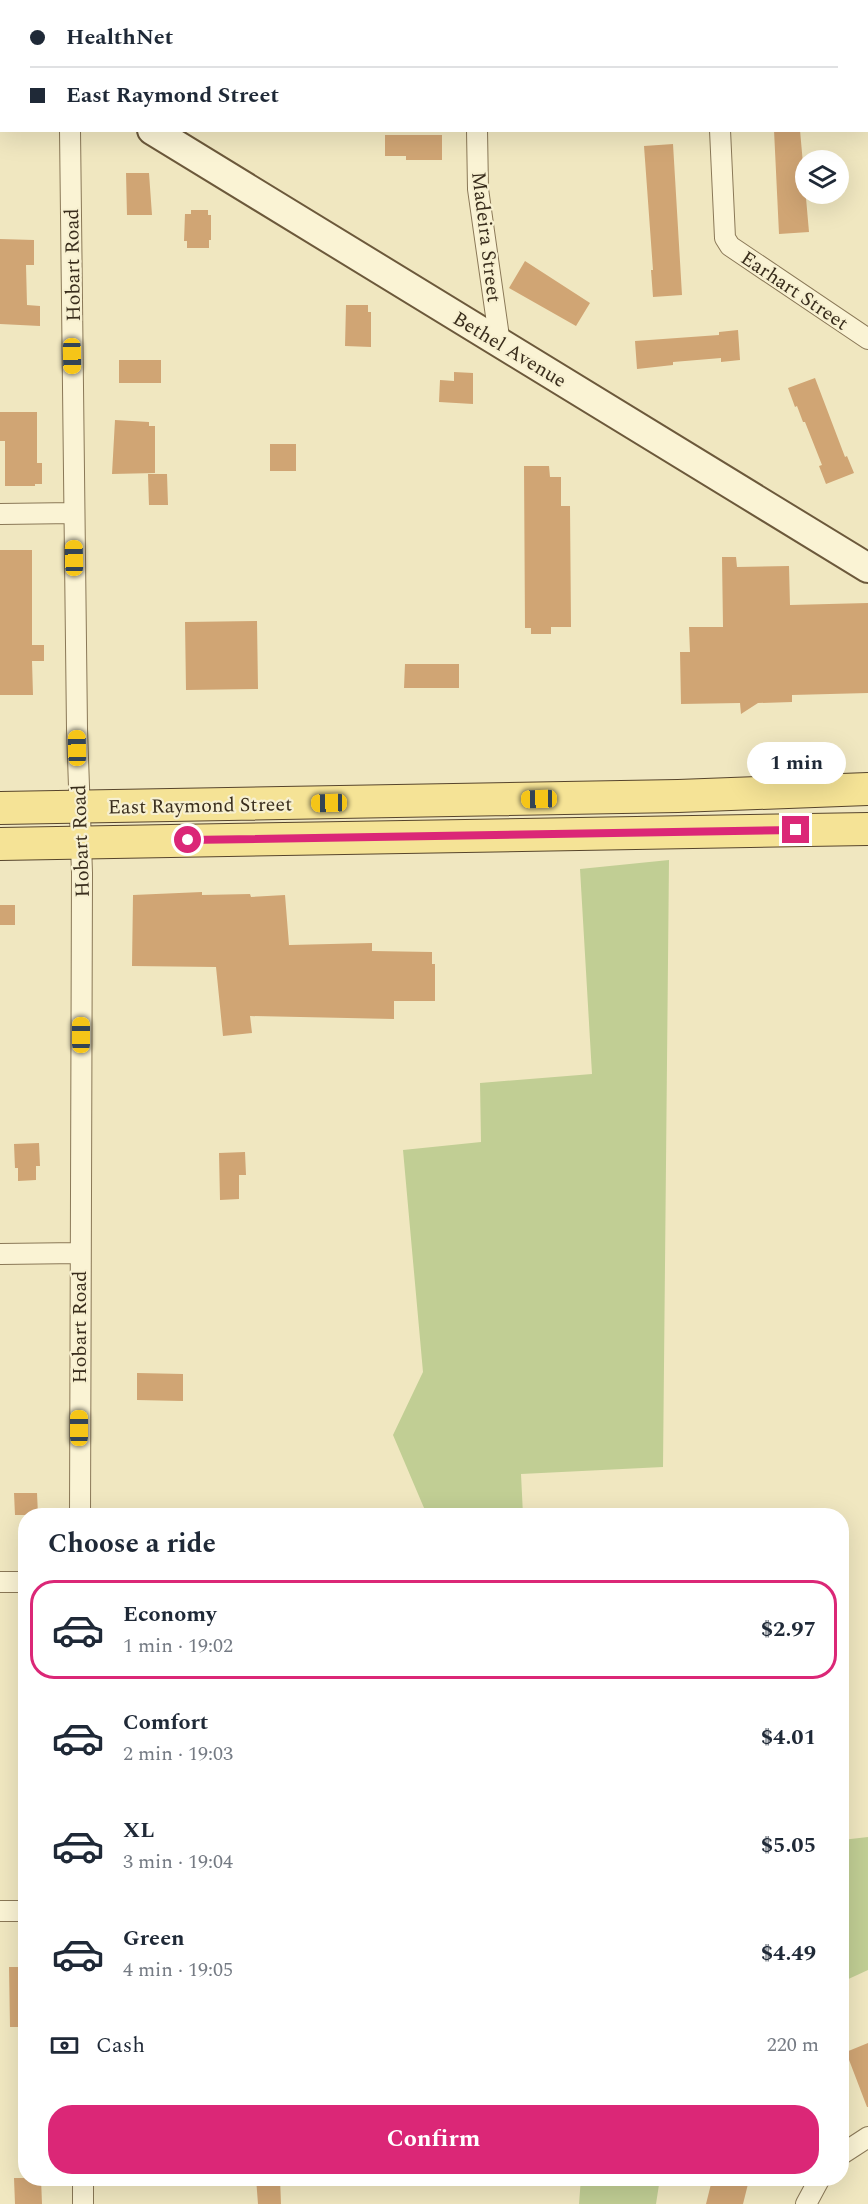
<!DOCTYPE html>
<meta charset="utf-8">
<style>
body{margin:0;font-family:Spectral,serif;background:#f6f6f7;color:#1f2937;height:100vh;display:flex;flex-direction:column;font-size:22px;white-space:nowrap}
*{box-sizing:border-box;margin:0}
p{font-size:20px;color:#747a83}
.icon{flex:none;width:33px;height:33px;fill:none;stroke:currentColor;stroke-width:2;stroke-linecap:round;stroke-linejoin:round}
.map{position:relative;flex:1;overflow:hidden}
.drawer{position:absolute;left:18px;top:1508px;width:831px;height:678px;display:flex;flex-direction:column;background:#fff;border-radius:24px;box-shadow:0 6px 24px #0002}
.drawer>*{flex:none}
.banner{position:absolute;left:0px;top:0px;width:868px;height:132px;box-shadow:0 6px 24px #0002;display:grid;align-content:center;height:132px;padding:0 30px;background:#fff}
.controls{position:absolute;left:795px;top:150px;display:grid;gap:12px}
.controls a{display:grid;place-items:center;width:54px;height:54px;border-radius:50%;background:#fff;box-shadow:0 6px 24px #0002;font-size:30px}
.end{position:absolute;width:27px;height:27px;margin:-14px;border:8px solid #db2777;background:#fff;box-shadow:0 0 0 3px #fff}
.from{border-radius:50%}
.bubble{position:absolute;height:42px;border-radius:21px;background:#fff;box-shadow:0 6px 24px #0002;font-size:20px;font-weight:700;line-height:42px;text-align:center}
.car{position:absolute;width:18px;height:36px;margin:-18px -9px;border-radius:8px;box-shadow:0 0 4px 2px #0007;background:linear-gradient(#f5c518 24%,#345 0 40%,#f5c518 0 76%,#345 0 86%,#f5c518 0)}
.banner b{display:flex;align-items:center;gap:21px;height:57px;font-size:22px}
.banner b+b{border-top:2px solid #e0e1e3}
.banner i{width:15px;height:15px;background:#1f2937}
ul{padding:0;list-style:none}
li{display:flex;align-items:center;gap:18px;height:99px;margin:0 12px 9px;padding:0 18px;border:3px solid transparent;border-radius:24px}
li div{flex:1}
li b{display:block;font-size:22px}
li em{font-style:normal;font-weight:700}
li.selected{border-color:#db2777}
li>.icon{width:54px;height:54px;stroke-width:1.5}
h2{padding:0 30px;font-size:27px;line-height:72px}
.pay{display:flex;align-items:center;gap:15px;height:66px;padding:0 30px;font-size:22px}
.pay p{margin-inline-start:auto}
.action{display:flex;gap:12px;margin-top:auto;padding:12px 30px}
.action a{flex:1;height:69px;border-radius:24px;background:#db2777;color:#fff;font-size:24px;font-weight:700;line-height:69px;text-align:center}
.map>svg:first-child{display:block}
</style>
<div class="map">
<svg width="868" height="2204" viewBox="0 0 868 2204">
<rect width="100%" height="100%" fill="#f0e7c0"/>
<path fill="#c1ce94" d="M669,860L663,1467L521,1474L523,1515H427L393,1435L423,1372L403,1150L481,1142L480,1083L592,1074L580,869Z
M868,1837V1970L842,1982V1840Z
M581,2178H660L656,2204H579Z"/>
<path fill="#d0a574" d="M774,130H800L809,232L779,234Z
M385,135H442V160H406V156H385Z
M673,144L682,295L653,297L651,270H653L644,146Z
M126,173H149L152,215H127Z
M191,210H208V215H211V240H209V248H187V241H184L185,214H191Z
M0,239L34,240V265H26L27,305L40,306V326L0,324Z
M525,261L590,303L576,326L509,288Z
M346,305H368V312H371V347L345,346Z
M738,330L740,360L721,362V358L673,362V365L637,369L635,341L719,335V332Z
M119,360H161V383H119Z
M454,372L473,373V404L439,402L440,380L454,381Z
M815,378L845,457L847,456L854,473L826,484L819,466L822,465L805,422H803L797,406L795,407L788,388Z
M0,412H37V463H42V484H35V486H5V441H0Z
M115,420L149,422V426H155V473L112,474Z
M270,444H296V471H270Z
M524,466H549L550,477H561V506H570L571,627H551V634H531V628H525Z
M148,474H167L168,505H149Z
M0,550H32V645H44V661H32L33,695H0Z
M722,557H736L737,567L789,566L790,605L868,603V693L792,695V702L758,703L741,714L740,703L681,704L680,652H690L689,627H723Z
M257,621L258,689L186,690L185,622Z
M405,664H459V688H404Z
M202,892V895L250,894L251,897L285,895L289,945L372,943V951L432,952V964H435V1001H394V1019L250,1016L252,1033L223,1036L216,967L132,966L133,895Z
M0,905H15V925H0Z
M39,1143L40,1166H36V1180L18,1181V1168H15L14,1144Z
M245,1152L246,1175H239V1199L220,1200L219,1153Z
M137,1373L183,1374V1401L137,1400Z
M14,1493H37L38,1515H15Z
M9,1967H26V2027H10Z
M868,2043V2107H867L846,2052Z
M14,2178H41L42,2204H15Z
M256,2178H280L281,2204H258Z
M717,2178H727L748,2184L743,2204H706L711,2184L715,2185Z"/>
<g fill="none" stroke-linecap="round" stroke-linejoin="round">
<defs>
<path id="street" d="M476,0V2
M70,130L77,729L82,873L80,1515
M477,130L478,189L500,344
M720,130L725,238L730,246L868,339
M0,514L74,513
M0,1254L79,1253
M0,1582H26
M0,1911H26
M842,2154L868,2137
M83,2178V2204
M806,2204L820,2178"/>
<path id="secondary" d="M0,37L2,38
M152,130L868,568"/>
<path id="primary" d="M0,808L678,796L868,789
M0,844L868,829"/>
</defs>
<use href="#street" stroke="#8a7857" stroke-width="22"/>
<use href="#secondary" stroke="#6c593b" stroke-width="32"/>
<use href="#primary" stroke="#57452c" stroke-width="34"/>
<use href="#street" stroke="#faf3d4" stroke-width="20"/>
<use href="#secondary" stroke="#faf3d4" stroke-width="28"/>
<use href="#primary" stroke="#f5e396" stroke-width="32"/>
</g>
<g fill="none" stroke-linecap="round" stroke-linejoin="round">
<path stroke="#db2777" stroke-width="8" d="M188,840L796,830"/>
</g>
<g text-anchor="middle" stroke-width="4.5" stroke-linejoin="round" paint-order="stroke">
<g font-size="20" fill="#392d1c" stroke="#f7f0d0">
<text transform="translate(487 237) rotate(83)" y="7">Madeira Street</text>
<text transform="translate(72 265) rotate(-91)" y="7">Hobart Road</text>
<text transform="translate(795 290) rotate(34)" y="7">Earhart Street</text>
<text transform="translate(510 349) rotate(31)" y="7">Bethel Avenue</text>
<text transform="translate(200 805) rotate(-1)" y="7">East Raymond Street</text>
<text transform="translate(80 841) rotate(-92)" y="7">Hobart Road</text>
<text transform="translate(79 1327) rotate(-90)" y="7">Hobart Road</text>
</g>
</g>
</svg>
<div class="controls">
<a><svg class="icon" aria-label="layers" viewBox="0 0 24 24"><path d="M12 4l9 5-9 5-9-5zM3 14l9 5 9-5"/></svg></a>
</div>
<i class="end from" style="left:188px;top:840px"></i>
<i class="end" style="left:796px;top:830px"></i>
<div class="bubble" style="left:747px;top:742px;width:99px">1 min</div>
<i class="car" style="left:72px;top:356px;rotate:179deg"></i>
<i class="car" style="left:74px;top:558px;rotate:359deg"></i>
<i class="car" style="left:77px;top:748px;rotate:359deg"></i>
<i class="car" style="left:539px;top:799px;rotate:269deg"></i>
<i class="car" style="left:329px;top:803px;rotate:269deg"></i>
<i class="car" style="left:81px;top:1035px;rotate:0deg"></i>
<i class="car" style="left:79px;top:1428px;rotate:0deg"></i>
<div class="banner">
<b><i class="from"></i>HealthNet</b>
<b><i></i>East Raymond Street</b>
</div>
<section class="drawer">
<h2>Choose a ride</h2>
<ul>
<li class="selected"><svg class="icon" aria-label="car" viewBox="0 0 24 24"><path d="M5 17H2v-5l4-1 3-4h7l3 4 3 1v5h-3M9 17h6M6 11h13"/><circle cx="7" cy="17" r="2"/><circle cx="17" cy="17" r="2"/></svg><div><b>Economy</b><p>1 min · 19:02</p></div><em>$2.97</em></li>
<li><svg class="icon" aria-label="car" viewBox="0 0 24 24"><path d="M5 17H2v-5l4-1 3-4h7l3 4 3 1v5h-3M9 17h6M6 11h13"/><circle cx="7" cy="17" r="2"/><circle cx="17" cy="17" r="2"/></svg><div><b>Comfort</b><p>2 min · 19:03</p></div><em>$4.01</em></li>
<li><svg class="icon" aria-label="car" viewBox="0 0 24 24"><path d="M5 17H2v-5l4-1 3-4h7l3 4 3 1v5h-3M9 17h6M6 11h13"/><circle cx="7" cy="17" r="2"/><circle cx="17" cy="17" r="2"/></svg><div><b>XL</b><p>3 min · 19:04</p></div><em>$5.05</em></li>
<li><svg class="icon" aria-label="car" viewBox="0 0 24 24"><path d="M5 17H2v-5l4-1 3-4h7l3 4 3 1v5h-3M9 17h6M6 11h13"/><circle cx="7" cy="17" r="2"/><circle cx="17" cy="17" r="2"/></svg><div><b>Green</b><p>4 min · 19:05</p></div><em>$4.49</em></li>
</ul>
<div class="pay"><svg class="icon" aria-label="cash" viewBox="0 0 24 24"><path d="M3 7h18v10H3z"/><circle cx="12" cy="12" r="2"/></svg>Cash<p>220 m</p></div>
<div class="action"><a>Confirm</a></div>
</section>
</div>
